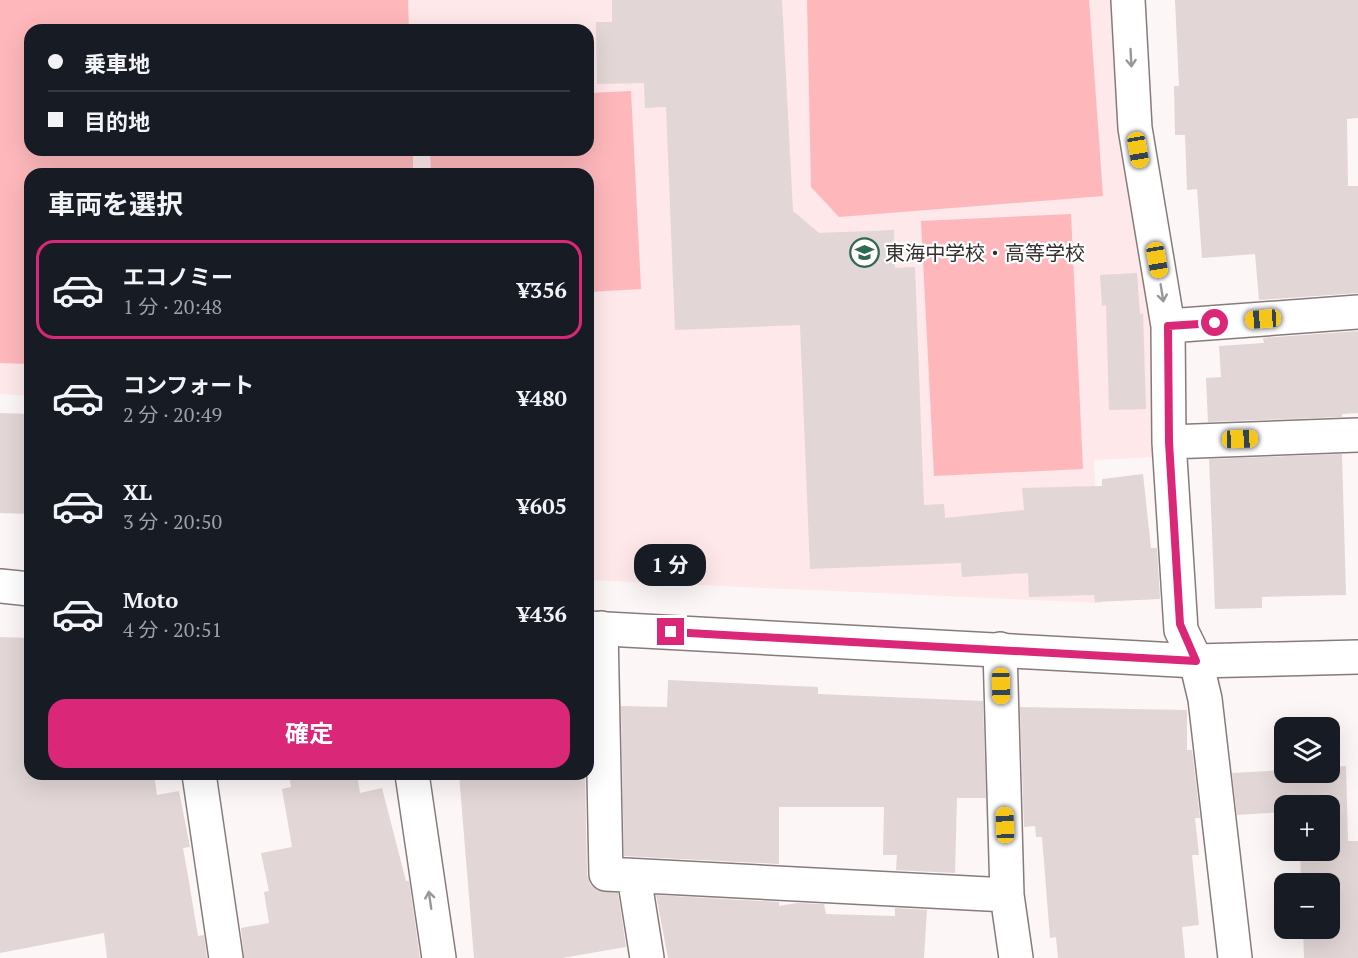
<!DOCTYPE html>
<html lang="ja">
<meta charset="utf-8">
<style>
body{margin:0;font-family:"PT Serif","Noto Sans JP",serif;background:#20242c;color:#f1f3f6;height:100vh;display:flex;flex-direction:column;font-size:22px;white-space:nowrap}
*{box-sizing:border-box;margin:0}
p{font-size:20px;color:#9ea1a6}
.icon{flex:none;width:33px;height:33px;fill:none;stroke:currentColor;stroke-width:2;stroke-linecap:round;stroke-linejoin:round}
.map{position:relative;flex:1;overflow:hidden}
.details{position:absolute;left:24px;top:168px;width:570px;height:612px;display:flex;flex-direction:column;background:#171b24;border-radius:18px;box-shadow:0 6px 24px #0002}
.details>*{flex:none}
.hud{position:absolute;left:24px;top:24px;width:570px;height:132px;border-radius:18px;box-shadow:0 6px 24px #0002;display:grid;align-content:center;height:132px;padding:0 24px;background:#171b24}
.controls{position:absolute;left:1274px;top:717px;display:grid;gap:12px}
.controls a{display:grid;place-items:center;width:66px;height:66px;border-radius:12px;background:#171b24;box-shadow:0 6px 24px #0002;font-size:30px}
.end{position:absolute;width:27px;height:27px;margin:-14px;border:8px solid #db2777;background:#fff;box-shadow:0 0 0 3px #fff}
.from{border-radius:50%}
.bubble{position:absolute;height:42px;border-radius:18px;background:#171b24;box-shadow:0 6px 24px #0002;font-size:20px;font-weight:700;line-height:42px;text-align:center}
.car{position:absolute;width:18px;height:36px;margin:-18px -9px;border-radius:8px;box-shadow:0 0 4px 2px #0007;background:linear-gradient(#f5c518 24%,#345 0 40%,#f5c518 0 76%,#345 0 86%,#f5c518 0)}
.hud b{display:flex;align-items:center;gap:21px;height:57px;font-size:22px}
.hud b+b{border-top:2px solid #363941}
.hud i{width:15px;height:15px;background:#f1f3f6}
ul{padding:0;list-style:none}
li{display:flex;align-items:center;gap:18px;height:99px;margin:0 12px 9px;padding:0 12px;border:3px solid transparent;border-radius:18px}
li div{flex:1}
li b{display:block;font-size:22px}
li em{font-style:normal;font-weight:700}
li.active{border-color:#db2777}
li>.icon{width:54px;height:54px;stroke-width:1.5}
h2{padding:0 24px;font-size:27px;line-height:72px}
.primary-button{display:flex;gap:12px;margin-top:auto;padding:12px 24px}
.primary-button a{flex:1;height:69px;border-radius:18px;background:#db2777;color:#fff;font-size:24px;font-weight:700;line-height:69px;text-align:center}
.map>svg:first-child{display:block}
</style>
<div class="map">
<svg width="1358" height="958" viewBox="0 0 1358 958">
<rect width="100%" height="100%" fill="#fdf6f6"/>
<path fill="#fee8e9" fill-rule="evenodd" d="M0,0H1115L1152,332L1157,457L1094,460L1101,603L588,580V174H30V396L0,394ZM30,30H588V150H30Z"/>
<path fill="#feb8bc" d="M0,0H408L409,30H30V150H413V174H30V364L0,363Z
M807,0H1089L1103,196L839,217L811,187Z
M631,91L641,289L588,292V174H431L430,150H588V93Z
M1071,214L1083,469L934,476L921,221Z"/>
<path fill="#e2d6d6" d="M612,0H782L793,211L819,233L894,230L895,268L915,267L924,505L944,504L945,518L1024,510L1022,488L1102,486V479L1143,474L1151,548H1157L1160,599L1095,602L1094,595L1029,597L1028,573L962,577L961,563L810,569L800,325L675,330L666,107L645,108L644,83L597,84L596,22H612Z
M1175,0H1358V118L1347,119L1348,186H1358V293L1259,300L1255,254L1202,258L1197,189L1187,190L1185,135H1175L1174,86H1179Z
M1137,273L1140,314L1143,313L1146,409L1109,410L1106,305L1102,306L1100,275Z
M1358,331V413L1342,414V417L1208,422L1206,378L1221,377L1219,346L1264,343L1263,338Z
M0,413L30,414V514L0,513Z
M1342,454L1346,595L1262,597V608L1215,609L1209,459Z
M0,637L30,638V774H154L157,795L179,791L190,847L183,848L188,876L198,936L204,935L207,958H107L104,933L0,953Z
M668,680L818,687V694L983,701L986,798H957L955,873L896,870L897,855H883L884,807H779V864L624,856L621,706L667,707Z
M1020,707L1187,710V750H1192L1200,818H1195L1199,855H1192L1199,925L1182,927L1185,958H1058L1056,937L1050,938L1042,837H1036L1035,826L1024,827Z
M1346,766L1348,841H1358V958H1304L1303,928H1329V884H1301L1300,850H1329V806H1284V812L1237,815L1232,773L1284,770V772H1329V767Z
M289,774H357L360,793L382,788L406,881H409L420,958H244L241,928L269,923L264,892L269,891L261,853L292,847L282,789L291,787Z
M459,774H585L587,875L590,884L597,890L618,893L626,947L562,958H474Z
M656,895L779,902V906L797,903L824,904L826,914L895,916V908L927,910L924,958H668Z"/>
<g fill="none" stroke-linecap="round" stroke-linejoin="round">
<defs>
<path id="street" d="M1128,0L1135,128L1168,326L1169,442L1181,630L1196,661L1205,699L1235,958
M1168,326L1358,312
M1169,442L1358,435
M601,628L606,874L1007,895
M1000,649L1007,895L1016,958
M199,774L226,958
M412,774L439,958
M634,876L647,958"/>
<path id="secondary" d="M0,586L30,589
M588,628L1196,661L1358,657"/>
</defs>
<use href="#street" stroke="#867b7b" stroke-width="36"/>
<use href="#secondary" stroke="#867b7b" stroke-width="36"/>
<use href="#street" stroke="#fff" stroke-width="33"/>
<use href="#secondary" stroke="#fff" stroke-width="33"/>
</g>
<defs><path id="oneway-shaft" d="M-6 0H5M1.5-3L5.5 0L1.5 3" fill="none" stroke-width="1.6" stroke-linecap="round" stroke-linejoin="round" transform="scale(1.5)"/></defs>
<g stroke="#9a9797">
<use href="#oneway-shaft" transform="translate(1131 58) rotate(87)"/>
<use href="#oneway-shaft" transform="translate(1162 293) rotate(81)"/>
<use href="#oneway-shaft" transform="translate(430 900) rotate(-98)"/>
</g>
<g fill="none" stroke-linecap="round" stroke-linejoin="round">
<path stroke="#db2777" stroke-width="8" d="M671,632L1196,661L1180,624L1169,442L1168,326L1215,323"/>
</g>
<defs>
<symbol id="school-ring" viewBox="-11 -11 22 22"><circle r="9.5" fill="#fff" stroke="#2f6952" stroke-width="1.5"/><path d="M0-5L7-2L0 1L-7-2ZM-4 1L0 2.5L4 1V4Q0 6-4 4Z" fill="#2f6952"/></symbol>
</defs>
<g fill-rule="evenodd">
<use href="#school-ring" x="848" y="236" width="33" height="33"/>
</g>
<g text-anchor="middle" stroke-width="4.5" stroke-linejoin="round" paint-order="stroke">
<g font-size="20" fill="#342f2f" stroke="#fff" text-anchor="start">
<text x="885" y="260">東海中学校・高等学校</text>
</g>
</g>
</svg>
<div class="controls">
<a><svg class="icon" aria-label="layers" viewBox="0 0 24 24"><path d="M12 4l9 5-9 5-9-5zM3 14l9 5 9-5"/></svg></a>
<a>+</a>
<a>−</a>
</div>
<i class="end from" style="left:1215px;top:323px"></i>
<i class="end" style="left:671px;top:632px"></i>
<div class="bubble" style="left:634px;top:544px;width:72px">1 分</div>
<i class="car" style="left:1138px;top:150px;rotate:170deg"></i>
<i class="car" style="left:1157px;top:260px;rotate:170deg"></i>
<i class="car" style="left:1263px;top:319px;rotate:266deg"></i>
<i class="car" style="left:1240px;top:439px;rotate:88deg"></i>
<i class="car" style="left:1001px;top:686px;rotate:179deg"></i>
<i class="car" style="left:1005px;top:825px;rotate:358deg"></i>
<div class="hud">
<b><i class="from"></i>乗車地</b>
<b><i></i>目的地</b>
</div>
<section class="details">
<h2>車両を選択</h2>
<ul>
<li class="active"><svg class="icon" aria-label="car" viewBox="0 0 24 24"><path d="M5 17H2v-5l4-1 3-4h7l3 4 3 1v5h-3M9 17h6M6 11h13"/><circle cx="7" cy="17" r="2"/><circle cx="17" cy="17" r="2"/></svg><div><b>エコノミー</b><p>1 分 · 20:48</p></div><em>¥356</em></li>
<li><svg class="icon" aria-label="car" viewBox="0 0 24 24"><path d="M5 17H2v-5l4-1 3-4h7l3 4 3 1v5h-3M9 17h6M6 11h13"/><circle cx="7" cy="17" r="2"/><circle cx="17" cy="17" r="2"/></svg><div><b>コンフォート</b><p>2 分 · 20:49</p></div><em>¥480</em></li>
<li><svg class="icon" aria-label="car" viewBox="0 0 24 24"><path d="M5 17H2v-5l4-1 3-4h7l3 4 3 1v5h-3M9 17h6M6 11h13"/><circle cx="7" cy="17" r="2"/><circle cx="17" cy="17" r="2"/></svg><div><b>XL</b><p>3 分 · 20:50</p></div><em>¥605</em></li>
<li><svg class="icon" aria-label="car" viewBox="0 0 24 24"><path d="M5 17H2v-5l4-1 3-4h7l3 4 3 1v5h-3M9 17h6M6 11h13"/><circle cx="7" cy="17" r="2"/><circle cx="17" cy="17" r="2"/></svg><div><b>Moto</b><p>4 分 · 20:51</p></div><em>¥436</em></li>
</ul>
<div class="primary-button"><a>確定</a></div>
</section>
</div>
